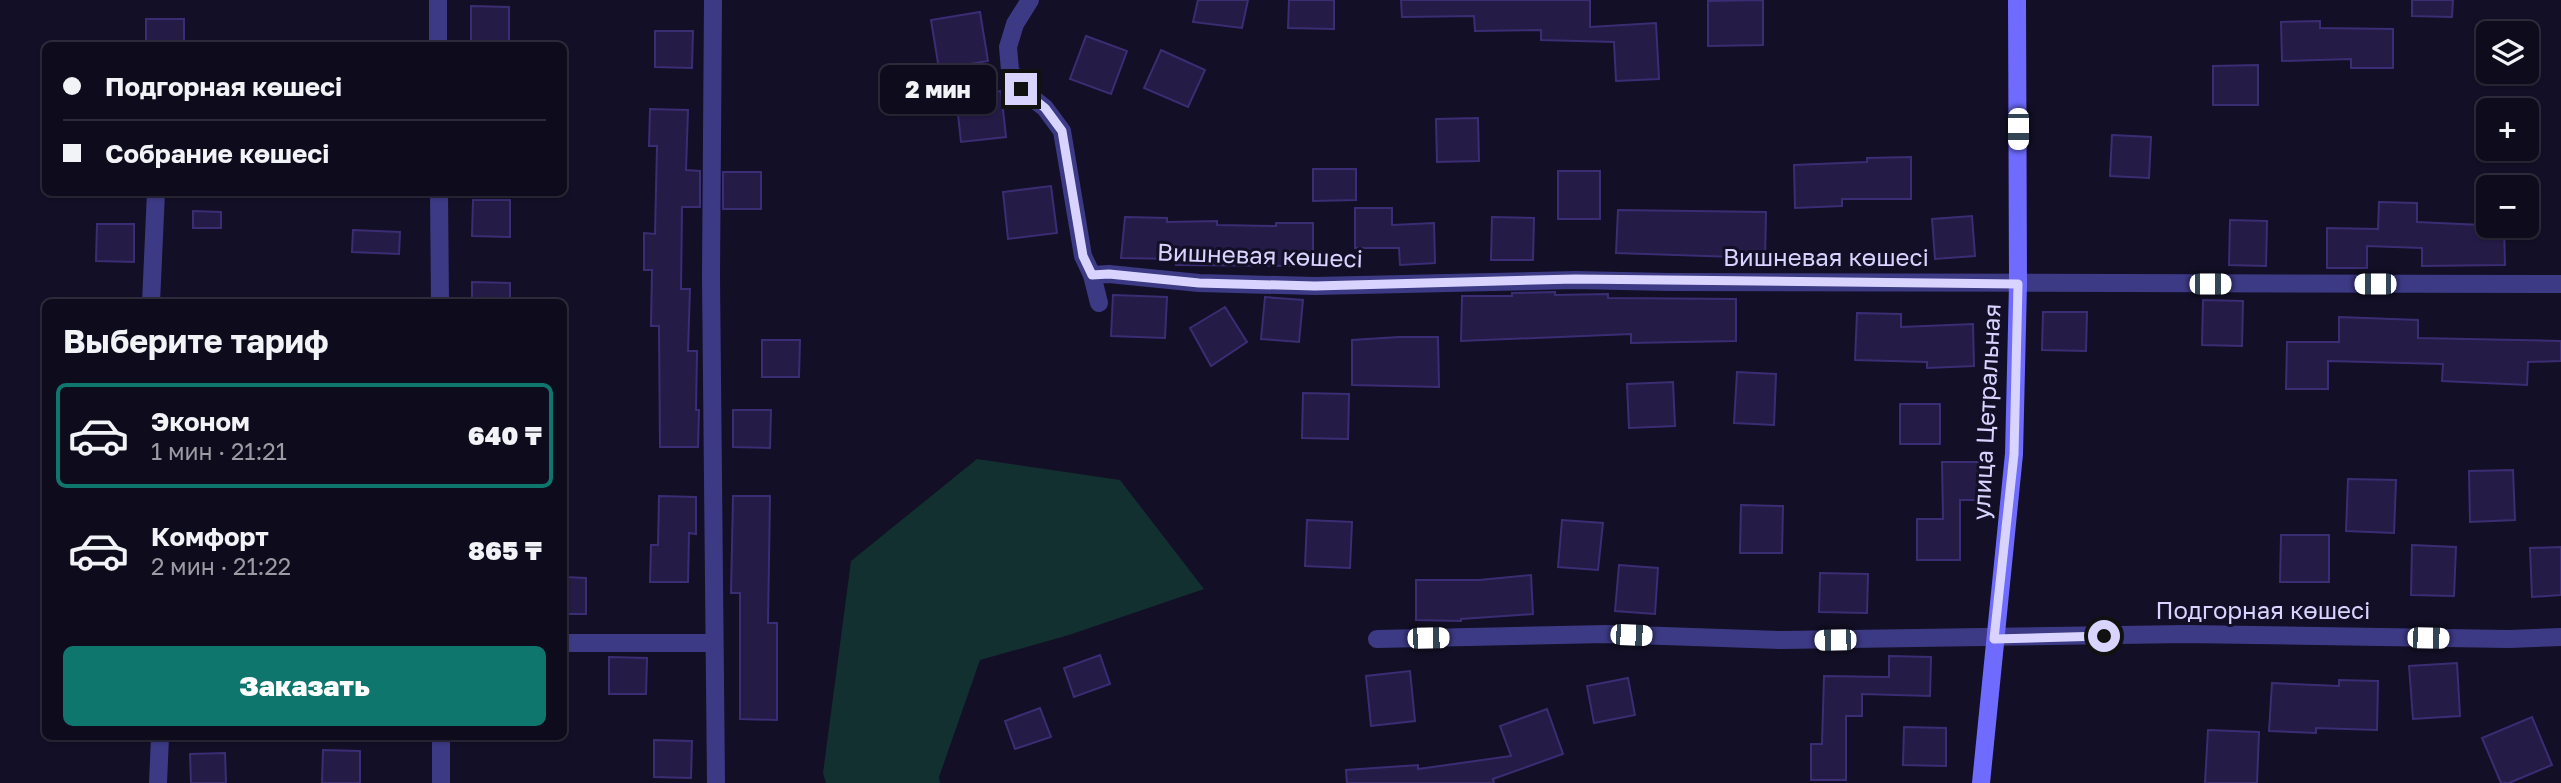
<!DOCTYPE html>
<html lang="ru">
<meta charset="utf-8">
<style>
body{margin:0;font-family:"Golos Text",sans-serif;background:#171425;color:#f1f3f6;height:100vh;display:flex;flex-direction:column;font-size:26px;white-space:nowrap}
*{box-sizing:border-box;margin:0}
p{font-size:23px;color:#9b9ba3}
.icon{flex:none;width:38px;height:38px;fill:none;stroke:currentColor;stroke-width:2;stroke-linecap:round;stroke-linejoin:round}
.map{position:relative;flex:1;overflow:hidden}
.side{position:absolute;left:42px;top:299px;width:525px;height:441px;display:flex;flex-direction:column;background:#0e0b1c;border-radius:10px;box-shadow:0 2px 5px #0004,0 0 0 2px #2e2b3b}
.side>*{flex:none}
.guide{position:absolute;left:42px;top:42px;width:525px;height:154px;border-radius:10px;box-shadow:0 2px 5px #0004,0 0 0 2px #2e2b3b;display:grid;align-content:center;height:154px;padding:0 21px;background:#0e0b1c}
.controls{position:absolute;left:2476px;top:21px;display:grid;gap:14px}
.controls a{display:grid;place-items:center;width:63px;height:63px;border-radius:10px;background:#0e0b1c;box-shadow:0 2px 5px #0004,0 0 0 2px #2e2b3b;font-size:35px}
.end{position:absolute;width:32px;height:32px;margin:-16px;border:9px solid #d9d4ff;background:#111;box-shadow:0 0 0 4px #111}
.from{border-radius:50%}
.bubble{position:absolute;height:49px;border-radius:10px;background:#0e0b1c;box-shadow:0 2px 5px #0004,0 0 0 2px #2e2b3b;font-size:23px;font-weight:800;line-height:49px;text-align:center}
.car{position:absolute;width:21px;height:42px;margin:-21px -10px;border-radius:9px;box-shadow:0 0 5px 2px #0007;background:linear-gradient(#fff 24%,#345 0 40%,#fff 0 76%,#345 0 86%,#fff 0)}
.guide b{display:flex;align-items:center;gap:24px;height:66px;font-size:26px}
.guide b+b{border-top:2px solid #2e2b3b}
.guide i{width:18px;height:18px;background:#f1f3f6}
ul{padding:0;list-style:none}
li{display:flex;align-items:center;gap:21px;height:105px;margin:0 14px 10px;padding:0 7px;border:4px solid transparent;border-radius:10px}
li div{flex:1}
li b{display:block;font-size:26px}
li em{font-style:normal;font-weight:800}
li.selected{border-color:#0f766e}
li>.icon{width:63px;height:63px;stroke-width:1.5}
h2{padding:0 21px;font-size:32px;line-height:84px}
.action{display:flex;gap:14px;margin-top:auto;padding:14px 21px}
.action a{flex:1;height:80px;border-radius:10px;background:#0f766e;color:#fff;font-size:28px;font-weight:800;line-height:80px;text-align:center}
.map>svg:first-child{display:block}
</style>
<div class="map">
<svg width="2561" height="783" viewBox="0 0 2561 783">
<rect width="100%" height="100%" fill="#130f26"/>
<path fill="#12302f" d="M977,459L1120,480L1204,589L1069,635L980,660L939,777L940,783H826L823,773L851,561Z"/>
<path fill="#241b47" stroke="#3b2d73" stroke-width="2" d="M1198,0H1248L1242,28L1193,22Z
M1289,0H1334V29L1288,28Z
M1401,0H1590V27L1656,23L1659,79L1616,81L1614,42L1541,40V30L1475,31L1474,16L1402,17Z
M1763,0V45L1708,46V1Z
M2412,0H2453L2452,17L2412,16Z
M471,6L509,7V44L471,43Z
M980,12L988,61L939,69L931,20Z
M146,19H184V46H146Z
M2320,21V28L2393,29V68H2351V59L2282,61L2281,22Z
M655,31H693L692,68L655,67Z
M1086,36L1127,51L1111,94L1070,79Z
M1161,50L1205,70L1188,107L1144,88Z
M2258,65V105H2213V66Z
M1001,91L1006,137L961,142L956,96Z
M650,109L688,110L686,170L700,171V207H682L681,289H690L688,351H697L696,410H699L698,447H660L659,326H651L652,270H644V233L655,234L657,146H649Z
M1478,118L1479,161L1437,162L1436,119Z
M2112,135L2151,137L2149,178L2110,176Z
M1911,157V199H1842V206L1795,208L1794,165L1867,162V158Z
M1313,169H1356V200L1313,201Z
M1558,171H1600V219H1558Z
M723,172H761V209H723Z
M1051,186L1057,233L1008,239L1003,192Z
M473,200H510V237L472,236Z
M2379,202L2417,203V222L2504,226L2505,265L2422,266V248L2367,246V268H2327V228L2378,229Z
M1355,208H1392V225L1434,223L1435,263L1400,265L1399,248H1355Z
M1618,210L1766,212L1765,258L1616,253Z
M193,211L221,212V228H193Z
M1972,216L1975,256L1935,259L1932,219Z
M1125,217L1167,218V222L1217,221V225L1276,226V223H1313V266L1176,265V259L1121,258Z
M1492,217L1534,218L1533,260H1491Z
M2230,220L2267,221L2266,266L2229,265Z
M97,224H134V262L96,261Z
M353,230L400,232L399,254L352,252Z
M472,282L510,283V303H472Z
M1555,292V295L1608,294V298L1736,299V341L1631,343V334L1461,341L1462,296H1512V293Z
M1113,295L1167,297L1165,338L1111,336Z
M1265,297L1303,300L1299,342L1261,339Z
M2203,300L2243,301L2242,346L2202,345Z
M1225,307L1247,342L1211,366L1190,328Z
M2043,312H2087L2086,351L2042,350Z
M1857,313L1901,314V327L1973,324L1974,366L1927,368V362L1855,360Z
M2339,317L2418,320V338L2561,341V361L2528,362L2527,385L2442,381L2443,364L2328,361V389H2286L2287,342H2339Z
M1399,337H1438L1439,387L1352,385V340Z
M762,340H800L799,377H762Z
M1737,372L1776,374L1774,425L1734,423Z
M1673,382L1675,426L1629,428L1627,384Z
M1303,393L1349,394L1348,439L1302,438Z
M1900,404H1940V444H1900Z
M733,410H771L770,448L733,447Z
M1942,462H1982L1983,500H1960V560H1917V519H1943Z
M2513,470L2515,520L2470,522L2469,471Z
M2348,479L2396,480L2394,533L2346,531Z
M659,496L696,497V534L689,533L688,582H650L651,545H658Z
M733,496H770L768,623H777V720L740,719V593H731Z
M1741,505L1783,506L1782,553H1740Z
M1307,520L1352,522L1350,568L1305,566Z
M1562,520L1603,523L1598,570L1558,567Z
M2281,535H2329V582H2280Z
M2412,545L2456,547L2454,596L2411,595Z
M2561,547V595L2532,597L2530,548Z
M1619,565L1658,568L1655,614L1615,611Z
M1820,573L1868,574L1867,613L1819,612Z
M1531,575L1533,614L1461,619V621L1416,620V580H1479Z
M564,577L586,578V614H564Z
M1100,655L1110,684L1074,697L1064,668Z
M1889,656L1931,657L1930,696L1862,694V716H1846V780H1811V744H1822L1824,676L1889,677Z
M609,657L647,658L646,694H609Z
M2457,663L2460,716L2413,719L2409,666Z
M1410,671L1415,721L1371,726L1366,676Z
M1628,678L1635,715L1594,723L1587,686Z
M2339,680L2378,681L2377,730L2316,728V733L2269,731L2272,683L2339,686Z
M1040,708L1051,737L1015,749L1005,721Z
M1547,709L1563,754L1493,779L1494,783H1347L1346,770L1418,765V769L1511,756L1500,726Z
M2532,717L2552,765L2509,783H2501L2482,738Z
M1904,727L1946,728V766L1903,765Z
M2208,730L2259,732L2257,783H2205Z
M654,740L692,741L691,778L654,777Z
M323,750L360,751V783H322Z
M225,753L226,783H191L190,754Z"/>
<g fill="none" stroke-linecap="round" stroke-linejoin="round">
<path stroke="#3d3a85" stroke-width="18" d="M438,0V46
M713,0L711,277L716,783
M1030,0L1015,24L1008,47L1010,70L1021,89L1045,108L1062,131L1083,256L1092,275L1099,303
M439,192L440,303
M1092,275L1109,274L1199,283L1315,286L1575,280L1669,282L2561,284
M151,303L156,192
M1377,639L1606,634L1781,640L2187,634L2509,639L2561,637
M564,643H714
M158,783L160,737
M441,783V737"/>
<path stroke="#6f6bff" stroke-width="18" d="M1981,783L2014,454L2018,284L2017,0"/>
</g>
<g fill="none" stroke-linecap="round" stroke-linejoin="round">
<path stroke="#d9d4ff" stroke-width="9" d="M1021,89L1045,108L1062,131L1083,256L1092,275L1109,274L1199,283L1315,286L1575,279L2018,284L2014,454L1994,639L2104,636"/>
</g>
<g text-anchor="middle" stroke-width="6" stroke-linejoin="round" paint-order="stroke">
<g font-size="24" fill="#d9d4ff" stroke="#130f26">
<text transform="translate(1260 256) rotate(2)" y="8">Вишневая көшесі</text>
<text x="1826" y="266">Вишневая көшесі</text>
<text transform="translate(1987 412) rotate(-87)" y="8">улица Цетральная</text>
<text x="2263" y="619">Подгорная көшесі</text>
</g>
</g>
</svg>
<div class="controls">
<a><svg class="icon" aria-label="layers" viewBox="0 0 24 24"><path d="M12 4l9 5-9 5-9-5zM3 14l9 5 9-5"/></svg></a>
<a>+</a>
<a>−</a>
</div>
<i class="end from" style="left:2104px;top:636px"></i>
<i class="end" style="left:1021px;top:89px"></i>
<div class="bubble" style="left:880px;top:65px;width:116px">2 мин</div>
<i class="car" style="left:2018px;top:129px;rotate:180deg"></i>
<i class="car" style="left:2210px;top:284px;rotate:90deg"></i>
<i class="car" style="left:2375px;top:284px;rotate:270deg"></i>
<i class="car" style="left:1631px;top:635px;rotate:92deg"></i>
<i class="car" style="left:1428px;top:638px;rotate:89deg"></i>
<i class="car" style="left:2428px;top:638px;rotate:91deg"></i>
<i class="car" style="left:1835px;top:640px;rotate:269deg"></i>
<div class="guide">
<b><i class="from"></i>Подгорная көшесі</b>
<b><i></i>Собрание көшесі</b>
</div>
<section class="side">
<h2>Выберите тариф</h2>
<ul>
<li class="selected"><svg class="icon" aria-label="car" viewBox="0 0 24 24"><path d="M5 17H2v-5l4-1 3-4h7l3 4 3 1v5h-3M9 17h6M6 11h13"/><circle cx="7" cy="17" r="2"/><circle cx="17" cy="17" r="2"/></svg><div><b>Эконом</b><p>1 мин · 21:21</p></div><em>640 ₸</em></li>
<li><svg class="icon" aria-label="car" viewBox="0 0 24 24"><path d="M5 17H2v-5l4-1 3-4h7l3 4 3 1v5h-3M9 17h6M6 11h13"/><circle cx="7" cy="17" r="2"/><circle cx="17" cy="17" r="2"/></svg><div><b>Комфорт</b><p>2 мин · 21:22</p></div><em>865 ₸</em></li>
</ul>
<div class="action"><a>Заказать</a></div>
</section>
</div>
